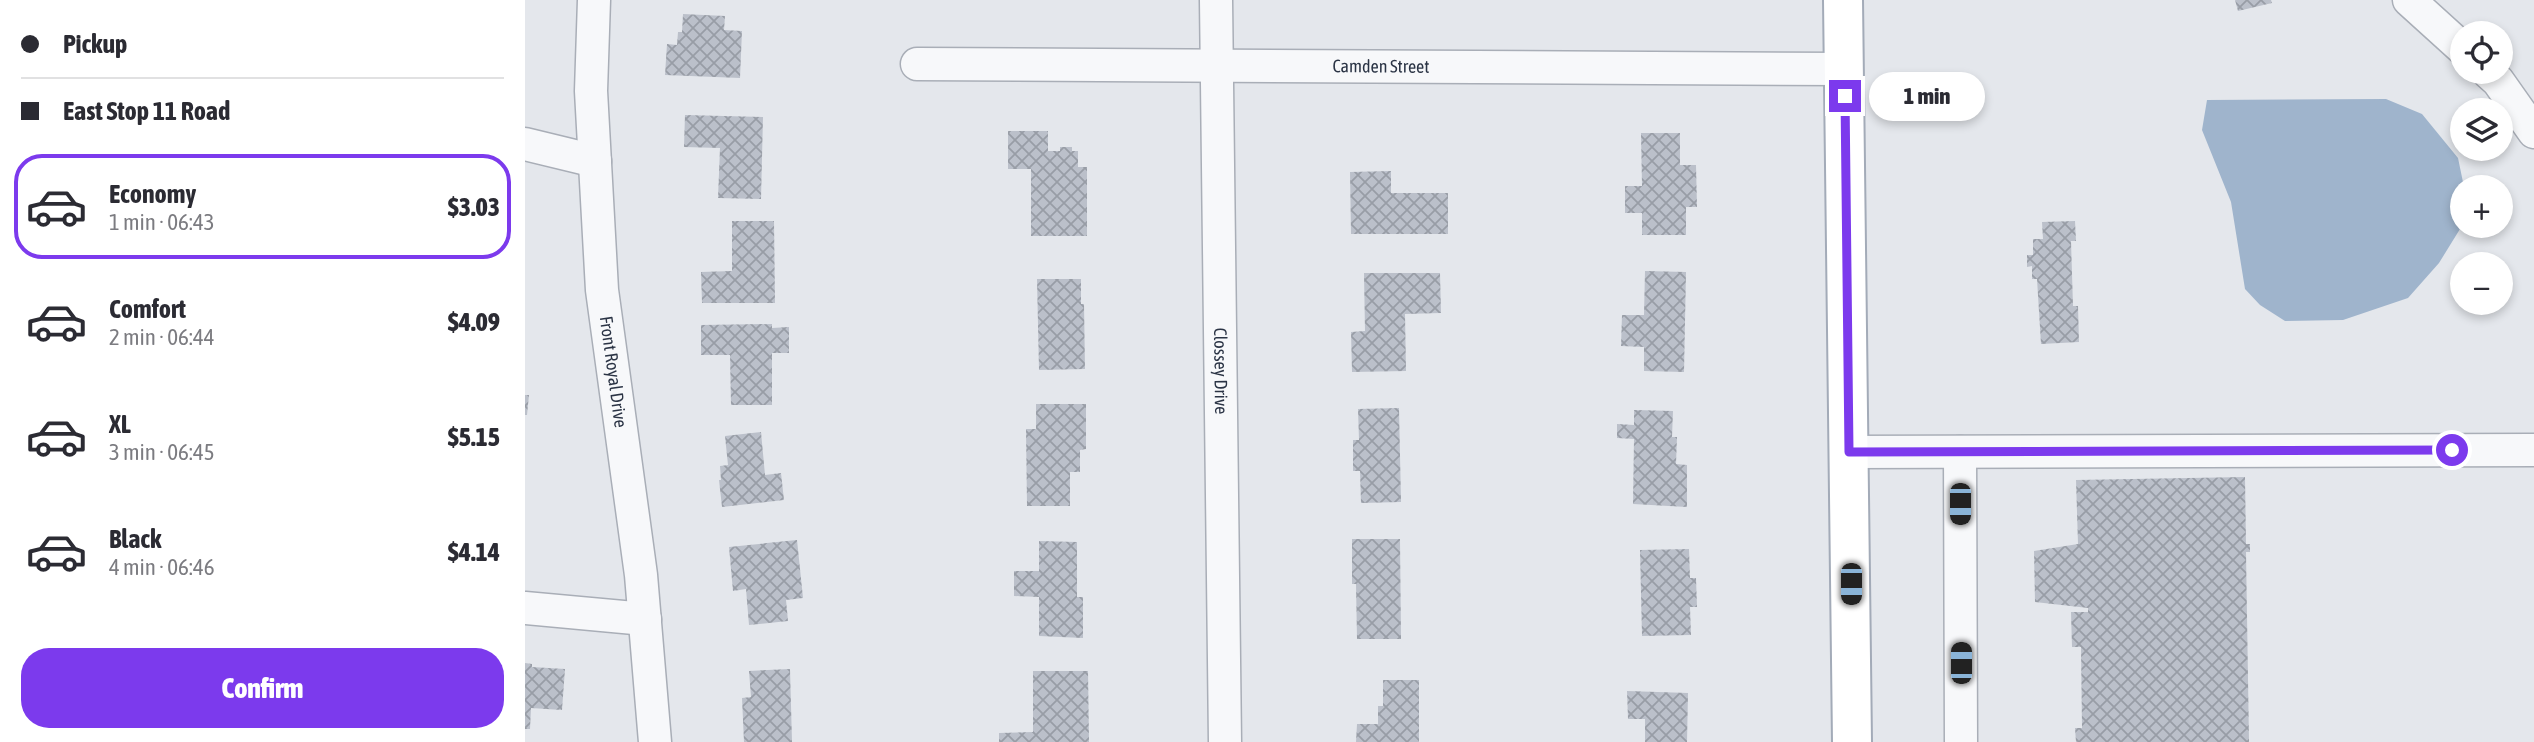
<!DOCTYPE html>
<meta charset="utf-8">
<style>
body{margin:0;font-family:"Asap Condensed",sans-serif;background:#f2f2f3;color:#2b2b33;height:100vh;display:flex;flex-direction:column;font-size:26px;white-space:nowrap}
*{box-sizing:border-box;margin:0}
p{font-size:23px;color:#7c7c81}
.icon{flex:none;width:38px;height:38px;fill:none;stroke:currentColor;stroke-width:2;stroke-linecap:round;stroke-linejoin:round}
.map{position:relative;flex:1;overflow:hidden}
.details{display:flex;flex-direction:column;background:#fff;width:525px}
.details>*{flex:none}
.hud{display:grid;align-content:center;height:154px;padding:0 21px;background:#fff}
.buttons{position:absolute;left:1925px;top:21px;display:grid;gap:14px}
.buttons a{display:grid;place-items:center;width:63px;height:63px;border-radius:50%;background:#fff;box-shadow:0 4px 10px #0003;font-size:35px}
.end{position:absolute;width:32px;height:32px;margin:-16px;border:9px solid #7c3aed;background:#fff;box-shadow:0 0 0 4px #fff}
.from{border-radius:50%}
.bubble{position:absolute;height:49px;border-radius:24px;background:#fff;box-shadow:0 4px 10px #0003;font-size:23px;font-weight:800;line-height:49px;text-align:center}
.car{position:absolute;width:21px;height:42px;margin:-21px -10px;border-radius:9px;box-shadow:0 0 5px 2px #0007;background:linear-gradient(#222 24%,#8ab4d8 0 40%,#222 0 76%,#8ab4d8 0 86%,#222 0)}
.hud b{display:flex;align-items:center;gap:24px;height:66px;font-size:26px}
.hud b+b{border-top:2px solid #e1e1e2}
.hud i{width:18px;height:18px;background:#2b2b33}
ul{padding:0;list-style:none}
li{display:flex;align-items:center;gap:21px;height:105px;margin:0 14px 10px;padding:0 7px;border:4px solid transparent;border-radius:28px}
li div{flex:1}
li b{display:block;font-size:26px}
li em{font-style:normal;font-weight:800}
li.current{border-color:#7c3aed}
li>.icon{width:63px;height:63px;stroke-width:1.5}
.button{display:flex;gap:14px;margin-top:auto;padding:14px 21px}
.button a{flex:1;height:80px;border-radius:28px;background:#7c3aed;color:#fff;font-size:28px;font-weight:800;line-height:80px;text-align:center}
main{display:flex;flex:1;min-height:0}
.map>svg:first-child{display:block}
</style>
<main>
<section class="details">
<div class="hud">
<b><i class="from"></i>Pickup</b>
<b><i></i>East Stop 11 Road</b>
</div>
<ul>
<li class="current"><svg class="icon" aria-label="car" viewBox="0 0 24 24"><path d="M5 17H2v-5l4-1 3-4h7l3 4 3 1v5h-3M9 17h6M6 11h13"/><circle cx="7" cy="17" r="2"/><circle cx="17" cy="17" r="2"/></svg><div><b>Economy</b><p>1 min · 06:43</p></div><em>$3.03</em></li>
<li><svg class="icon" aria-label="car" viewBox="0 0 24 24"><path d="M5 17H2v-5l4-1 3-4h7l3 4 3 1v5h-3M9 17h6M6 11h13"/><circle cx="7" cy="17" r="2"/><circle cx="17" cy="17" r="2"/></svg><div><b>Comfort</b><p>2 min · 06:44</p></div><em>$4.09</em></li>
<li><svg class="icon" aria-label="car" viewBox="0 0 24 24"><path d="M5 17H2v-5l4-1 3-4h7l3 4 3 1v5h-3M9 17h6M6 11h13"/><circle cx="7" cy="17" r="2"/><circle cx="17" cy="17" r="2"/></svg><div><b>XL</b><p>3 min · 06:45</p></div><em>$5.15</em></li>
<li><svg class="icon" aria-label="car" viewBox="0 0 24 24"><path d="M5 17H2v-5l4-1 3-4h7l3 4 3 1v5h-3M9 17h6M6 11h13"/><circle cx="7" cy="17" r="2"/><circle cx="17" cy="17" r="2"/></svg><div><b>Black</b><p>4 min · 06:46</p></div><em>$4.14</em></li>
</ul>
<div class="button"><a>Confirm</a></div>
</section>
<div class="map">
<svg width="2009" height="742" viewBox="0 0 2009 742">
<defs>
<pattern id="building-cross-hatch" width="8" height="8" patternUnits="userSpaceOnUse" patternTransform="scale(1.75)"><rect width="8" height="8" fill="#bbc0ca"/><path d="M0 0l8 8M0 8l8-8" fill="none" stroke="#989da6"/></pattern>
</defs>
<rect width="100%" height="100%" fill="#e4e7ec"/>
<path fill="#9fb4cc" d="M1861,99L1897,114L1933,158L1939,187H1937L1935,229L1914,263L1883,298L1818,320L1760,321L1735,305L1720,289L1706,202L1677,130L1682,100Z"/>
<path fill="url(#building-cross-hatch)" d="M1710,0H1746L1747,3L1713,11Z
M158,14L200,16L199,30L217,31L215,78L140,75L142,44L152,45L153,32H157Z
M160,115L238,117L236,199L193,198L195,148L159,147Z
M483,131H523V151H535V147H547V151H553V167H562V236H506V169H483Z
M1116,133H1155V165H1171L1172,207H1161V235H1117V213H1100V186H1117Z
M866,171V193H923V234H826L825,172Z
M207,221H249L250,303H177L176,272L207,271Z
M1550,221L1551,241H1546L1548,306H1553L1554,342L1516,344L1512,279H1507V266L1502,267V255H1508V239H1518L1517,222Z
M1120,271L1161,272L1159,372L1119,371V347L1096,346L1097,315H1119Z
M839,273H915L916,313L880,314L881,371L827,372L826,332L840,331Z
M512,279H556V304H559L560,369L514,370Z
M247,324V328L264,327V353H247V405H206L205,355H176V325Z
M0,395H4L2,415H0Z
M511,404H561V449L555,450V472H545V506H502L501,429H511Z
M874,408L876,502L836,503L835,471H828V440H834L833,409Z
M1109,410L1148,411L1147,437H1152L1151,464L1162,465V507L1108,504L1109,439L1092,438V424L1109,425Z
M236,432L240,475L256,473L259,500L197,507L194,480H196L195,466L203,465L200,436Z
M1720,477L1721,544H1725V552H1721L1724,742H1551L1550,728H1557L1556,647H1547L1546,612H1563V608L1510,602L1509,551L1553,544L1551,480Z
M827,539H875L876,639H832L831,584H827Z
M272,540L278,598L261,600L263,621L224,625L221,589L208,591L204,547Z
M514,541L552,542V597H558V638L514,636V597L489,596V571H514Z
M1164,549L1165,578H1171L1172,607H1165L1166,635L1117,636L1115,550Z
M0,663L7,664V667L40,669L37,710L6,708L5,729H0Z
M265,669L267,742H219L217,698L226,697L224,671Z
M508,671H563L564,742H474V733L508,732Z
M858,680H894V742H831L832,724H853V706H858Z
M1102,691L1163,693L1162,742H1120V719H1103Z"/>
<g fill="none" stroke-linecap="round" stroke-linejoin="round">
<defs>
<g id="minor">
<path id="s1" d="M69,0L66,91L77,290L116,575L130,742"/>
<path id="s2" d="M691,0L700,742"/>
<path d="M1884,0L1937,48"/>
<path id="s3" d="M392,64L1319,69"/>
<path d="M1963,72L1973,81L2009,132"/>
<path d="M0,144L70,161"/>
<path d="M1324,452L2009,450"/>
<path d="M1435,452L1436,742"/>
<path d="M0,608L120,619"/>
</g>
<path id="major" d="M1318,0L1327,742"/>
</defs>
<use href="#minor" stroke="#a9aeb7" stroke-width="35"/>
<use href="#major" stroke="#a3abb8" stroke-width="42"/>
<use href="#minor" stroke="#f7f8fa" stroke-width="32"/>
<use href="#major" stroke="#fff" stroke-width="38"/>
</g>
<g fill="none" stroke-linecap="round" stroke-linejoin="round">
<path stroke="#7c3aed" stroke-width="9" d="M1320,96L1324,452L1927,450"/>
</g>
<g text-anchor="middle" stroke-width="7" stroke-linejoin="round" paint-order="stroke">
<g font-size="18" fill="#2b3445" stroke="#f4f6f9">
<text dy="6" stroke="none"><textPath href="#s3" startOffset="464">Camden Street</textPath></text>
<text dy="6" stroke="none"><textPath href="#s2" startOffset="371">Clossey Drive</textPath></text>
<text dy="6" stroke="none"><textPath href="#s1" startOffset="373">Front Royal Drive</textPath></text>
</g>
</g>
</svg>
<div class="buttons">
<a><svg class="icon" aria-label="locate" viewBox="0 0 24 24"><circle cx="12" cy="12" r="6"/><path d="M12 2v4M12 18v4M2 12h4M18 12h4"/></svg></a>
<a><svg class="icon" aria-label="layers" viewBox="0 0 24 24"><path d="M12 4l9 5-9 5-9-5zM3 14l9 5 9-5"/></svg></a>
<a>+</a>
<a>−</a>
</div>
<i class="end from" style="left:1927px;top:450px"></i>
<i class="end" style="left:1320px;top:96px"></i>
<div class="bubble" style="left:1344px;top:72px;width:116px">1 min</div>
<i class="car" style="left:1435px;top:504px;rotate:180deg"></i>
<i class="car" style="left:1326px;top:584px;rotate:180deg"></i>
<i class="car" style="left:1436px;top:663px;rotate:0deg"></i>
</div>
</main>
